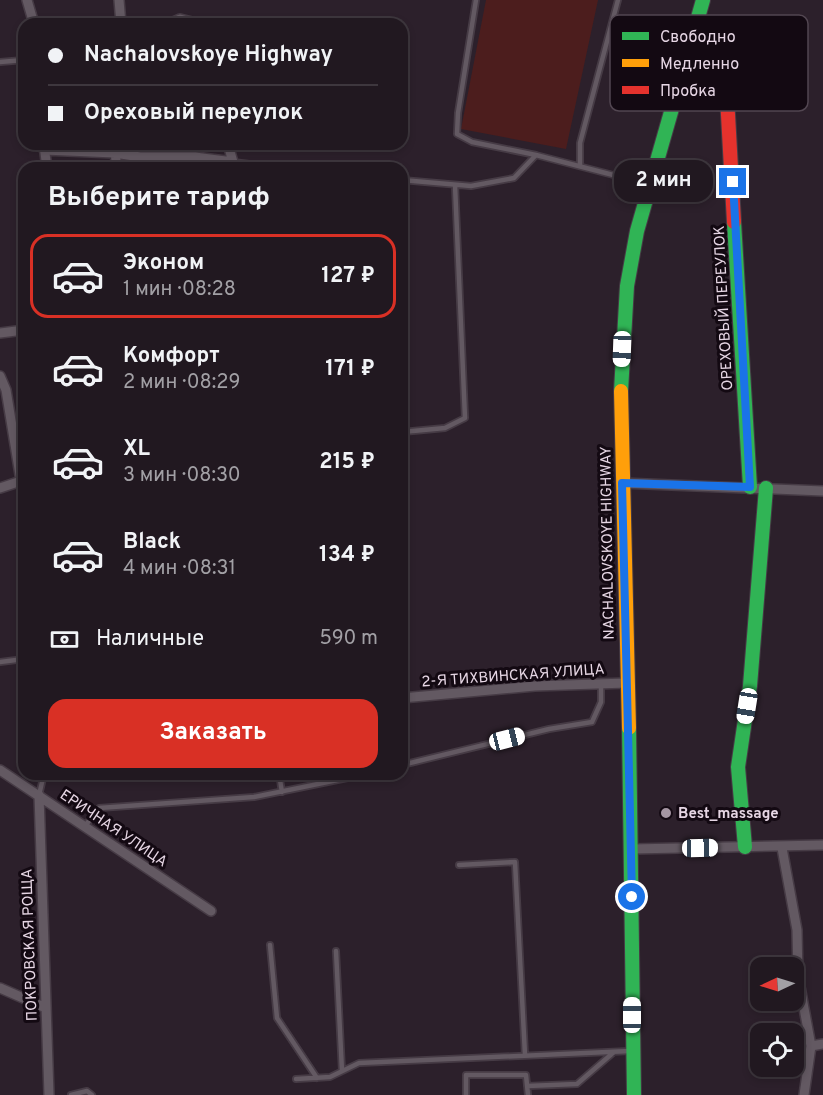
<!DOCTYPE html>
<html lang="ru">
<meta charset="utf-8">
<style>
body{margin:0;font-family:Overpass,sans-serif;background:#2d252d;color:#f1f3f6;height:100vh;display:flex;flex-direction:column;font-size:22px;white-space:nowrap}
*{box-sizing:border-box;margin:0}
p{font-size:20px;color:#a2a0a5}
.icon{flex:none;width:33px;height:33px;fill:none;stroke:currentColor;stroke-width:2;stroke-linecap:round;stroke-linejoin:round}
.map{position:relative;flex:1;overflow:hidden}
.details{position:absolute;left:18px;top:162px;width:390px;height:618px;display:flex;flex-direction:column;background:#211820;border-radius:18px;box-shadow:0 3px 9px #0003,0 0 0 2px #3e373e}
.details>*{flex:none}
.top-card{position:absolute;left:18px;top:18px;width:390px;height:132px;border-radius:18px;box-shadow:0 3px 9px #0003,0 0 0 2px #3e373e;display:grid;align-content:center;height:132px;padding:0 30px;background:#211820}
.needle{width:39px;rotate:266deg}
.fabs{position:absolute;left:750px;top:957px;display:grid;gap:12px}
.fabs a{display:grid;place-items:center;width:54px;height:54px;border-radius:12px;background:#211820;box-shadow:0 3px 9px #0003,0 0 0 2px #3e373e;font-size:30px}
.end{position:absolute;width:27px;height:27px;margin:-14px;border:8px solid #1a73e8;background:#fff;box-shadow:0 0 0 3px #fff}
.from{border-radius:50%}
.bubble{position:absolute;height:42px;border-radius:18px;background:#211820;box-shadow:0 3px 9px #0003,0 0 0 2px #3e373e;font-size:20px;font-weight:700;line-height:42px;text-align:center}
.car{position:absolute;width:18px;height:36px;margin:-18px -9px;border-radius:8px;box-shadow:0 0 4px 2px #0007;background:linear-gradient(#fff 24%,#345 0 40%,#fff 0 76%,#345 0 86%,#fff 0)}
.top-card b{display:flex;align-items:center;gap:21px;height:57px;font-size:22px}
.top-card b+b{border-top:2px solid #3e373e}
.top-card i{width:15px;height:15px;background:#f1f3f6}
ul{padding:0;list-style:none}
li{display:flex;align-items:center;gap:18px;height:84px;margin:0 12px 9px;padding:0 18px;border:3px solid transparent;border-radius:18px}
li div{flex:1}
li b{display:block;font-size:22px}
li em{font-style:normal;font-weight:700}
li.active{border-color:#d93025}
li>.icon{width:54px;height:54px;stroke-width:1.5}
h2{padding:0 30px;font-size:27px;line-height:72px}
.pay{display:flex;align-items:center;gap:15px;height:66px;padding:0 30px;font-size:22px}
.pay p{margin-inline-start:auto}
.action{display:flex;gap:12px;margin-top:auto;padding:12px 30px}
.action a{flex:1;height:69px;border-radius:18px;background:#d93025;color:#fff;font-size:24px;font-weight:700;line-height:69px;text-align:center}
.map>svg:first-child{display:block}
</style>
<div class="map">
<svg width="823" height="1095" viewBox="0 0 823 1095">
<rect width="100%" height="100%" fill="#2c202b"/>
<path fill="#4c1d1d" d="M486,0H598L566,149L461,129Z"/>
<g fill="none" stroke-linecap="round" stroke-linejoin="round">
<defs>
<path id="lane" d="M476,0L458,113L457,134L472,142L536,155
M0,62L24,60
M233,162L284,168
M580,166V143L618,0
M402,180L471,186L514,178L536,155L648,184
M402,432L445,428L465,418L455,185
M0,662L24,659
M402,765L549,729L592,722L601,702V685
M279,774L282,792
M39,795L44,774
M85,826L99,808L254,797L367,774
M459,865L515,862L525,1055
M270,945L277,1018L317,1078
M336,951L342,1071
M296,1079L330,1077L359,1063L630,1051
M527,1086L577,1084L614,1052
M71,1095L87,1091L92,1095
M466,1095V1075H526L528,1095"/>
<path id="street" d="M27,0L34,24
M119,0L121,24
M169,24L180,19L200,24
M228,144L234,166
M44,146L47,168
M44,150L115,153L140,157H195L233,162
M115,153L117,168
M0,333L24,330
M0,376L6,390L21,481
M622,483L823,491
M0,488L24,480
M402,698L535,686L627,683
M0,770L211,911
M39,795L49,1095
M782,848L797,930L798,976L811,1046L804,1095
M632,849L823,845
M0,988L46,1008
M811,1046L823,1044"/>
<path id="fast" d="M734,222L750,487
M621,391L627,286L637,231L703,0
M629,728L634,1095
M745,847L738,767L750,686L766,488"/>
<path id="slow" d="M621,391L629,728"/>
<path id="jam" d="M687,51L719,52L725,61L734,222"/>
</defs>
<use href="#lane" stroke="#463b45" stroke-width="8"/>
<use href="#street" stroke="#463b45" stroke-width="12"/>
<use href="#fast" stroke="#463b45" stroke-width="16"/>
<use href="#slow" stroke="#463b45" stroke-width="16"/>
<use href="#jam" stroke="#463b45" stroke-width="16"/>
<use href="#lane" stroke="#635962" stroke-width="4.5"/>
<use href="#street" stroke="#635962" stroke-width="9"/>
<use href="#fast" stroke="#30b455" stroke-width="14"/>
<use href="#slow" stroke="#ff9f0a" stroke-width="14"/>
<use href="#jam" stroke="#e5322d" stroke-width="14"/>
</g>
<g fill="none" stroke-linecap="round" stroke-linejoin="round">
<path stroke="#1a73e8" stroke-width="8" d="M632,897L622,483L750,487L733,182"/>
</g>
<circle fill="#a596a3" stroke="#130912" stroke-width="2" cx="666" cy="813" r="6"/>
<g text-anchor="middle" stroke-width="6" stroke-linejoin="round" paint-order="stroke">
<g font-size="15" fill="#e6d6e4" stroke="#130912">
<text transform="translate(723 308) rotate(-93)" y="5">ОРЕХОВЫЙ ПЕРЕУЛОК</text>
<text transform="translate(607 543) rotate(-91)" y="5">NACHALOVSKOYE HIGHWAY</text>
<text transform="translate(513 675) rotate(-4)" y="5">2-Я ТИХВИНСКАЯ УЛИЦА</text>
<text transform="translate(114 828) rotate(34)" y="5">ЕРИЧНАЯ УЛИЦА</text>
<text transform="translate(29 945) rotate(-92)" y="5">ПОКРОВСКАЯ РОЩА</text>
</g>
<g font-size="15" font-weight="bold" fill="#e6d6e4" stroke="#130912" text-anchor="start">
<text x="678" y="818">Best_massage</text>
</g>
</g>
<rect x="610" y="15" width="198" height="96" rx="9" fill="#130912" stroke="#524651" stroke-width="1.5"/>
<rect x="622" y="32" width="27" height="8" fill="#30b455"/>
<rect x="622" y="59" width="27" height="8" fill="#ff9f0a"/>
<rect x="622" y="86" width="27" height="8" fill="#e5322d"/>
<g font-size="16" fill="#e6d6e4">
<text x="660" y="42">Свободно</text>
<text x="660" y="69">Медленно</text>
<text x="660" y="96">Пробка</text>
</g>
</svg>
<div class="fabs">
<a><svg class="needle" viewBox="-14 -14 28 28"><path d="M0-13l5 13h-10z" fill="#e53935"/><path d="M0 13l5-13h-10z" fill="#a2a0a5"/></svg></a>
<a><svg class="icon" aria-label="locate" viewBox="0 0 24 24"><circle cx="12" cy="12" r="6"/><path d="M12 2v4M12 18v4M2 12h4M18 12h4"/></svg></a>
</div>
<i class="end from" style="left:632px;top:897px"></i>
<i class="end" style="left:733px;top:182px"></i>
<div class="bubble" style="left:614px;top:160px;width:99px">2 мин</div>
<i class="car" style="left:622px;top:349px;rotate:182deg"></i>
<i class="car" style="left:747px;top:706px;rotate:189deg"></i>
<i class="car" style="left:507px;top:739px;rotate:76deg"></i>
<i class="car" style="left:700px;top:848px;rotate:89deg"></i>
<i class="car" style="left:632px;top:1015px;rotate:0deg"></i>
<div class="top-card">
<b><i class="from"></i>Nachalovskoye Highway</b>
<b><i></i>Ореховый переулок</b>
</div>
<section class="details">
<h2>Выберите тариф</h2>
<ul>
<li class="active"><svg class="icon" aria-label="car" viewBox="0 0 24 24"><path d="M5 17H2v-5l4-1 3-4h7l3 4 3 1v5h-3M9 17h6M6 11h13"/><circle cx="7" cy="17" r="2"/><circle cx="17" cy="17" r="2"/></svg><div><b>Эконом</b><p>1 мин · 08:28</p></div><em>127 ₽</em></li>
<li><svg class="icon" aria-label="car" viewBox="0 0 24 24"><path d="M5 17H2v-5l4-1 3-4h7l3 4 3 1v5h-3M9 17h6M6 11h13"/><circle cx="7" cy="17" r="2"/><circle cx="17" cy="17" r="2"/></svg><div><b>Комфорт</b><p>2 мин · 08:29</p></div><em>171 ₽</em></li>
<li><svg class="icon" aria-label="car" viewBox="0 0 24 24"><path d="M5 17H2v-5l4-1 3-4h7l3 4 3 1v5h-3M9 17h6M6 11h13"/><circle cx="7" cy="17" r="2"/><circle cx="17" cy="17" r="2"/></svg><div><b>XL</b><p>3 мин · 08:30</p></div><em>215 ₽</em></li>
<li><svg class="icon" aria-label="car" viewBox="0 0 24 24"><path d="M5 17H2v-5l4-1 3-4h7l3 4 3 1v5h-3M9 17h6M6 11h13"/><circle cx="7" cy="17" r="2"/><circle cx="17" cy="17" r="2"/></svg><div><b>Black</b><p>4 мин · 08:31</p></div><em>134 ₽</em></li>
</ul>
<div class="pay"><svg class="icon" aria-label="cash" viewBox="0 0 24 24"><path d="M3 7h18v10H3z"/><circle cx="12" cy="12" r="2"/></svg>Наличные<p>590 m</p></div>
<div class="action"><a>Заказать</a></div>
</section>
</div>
